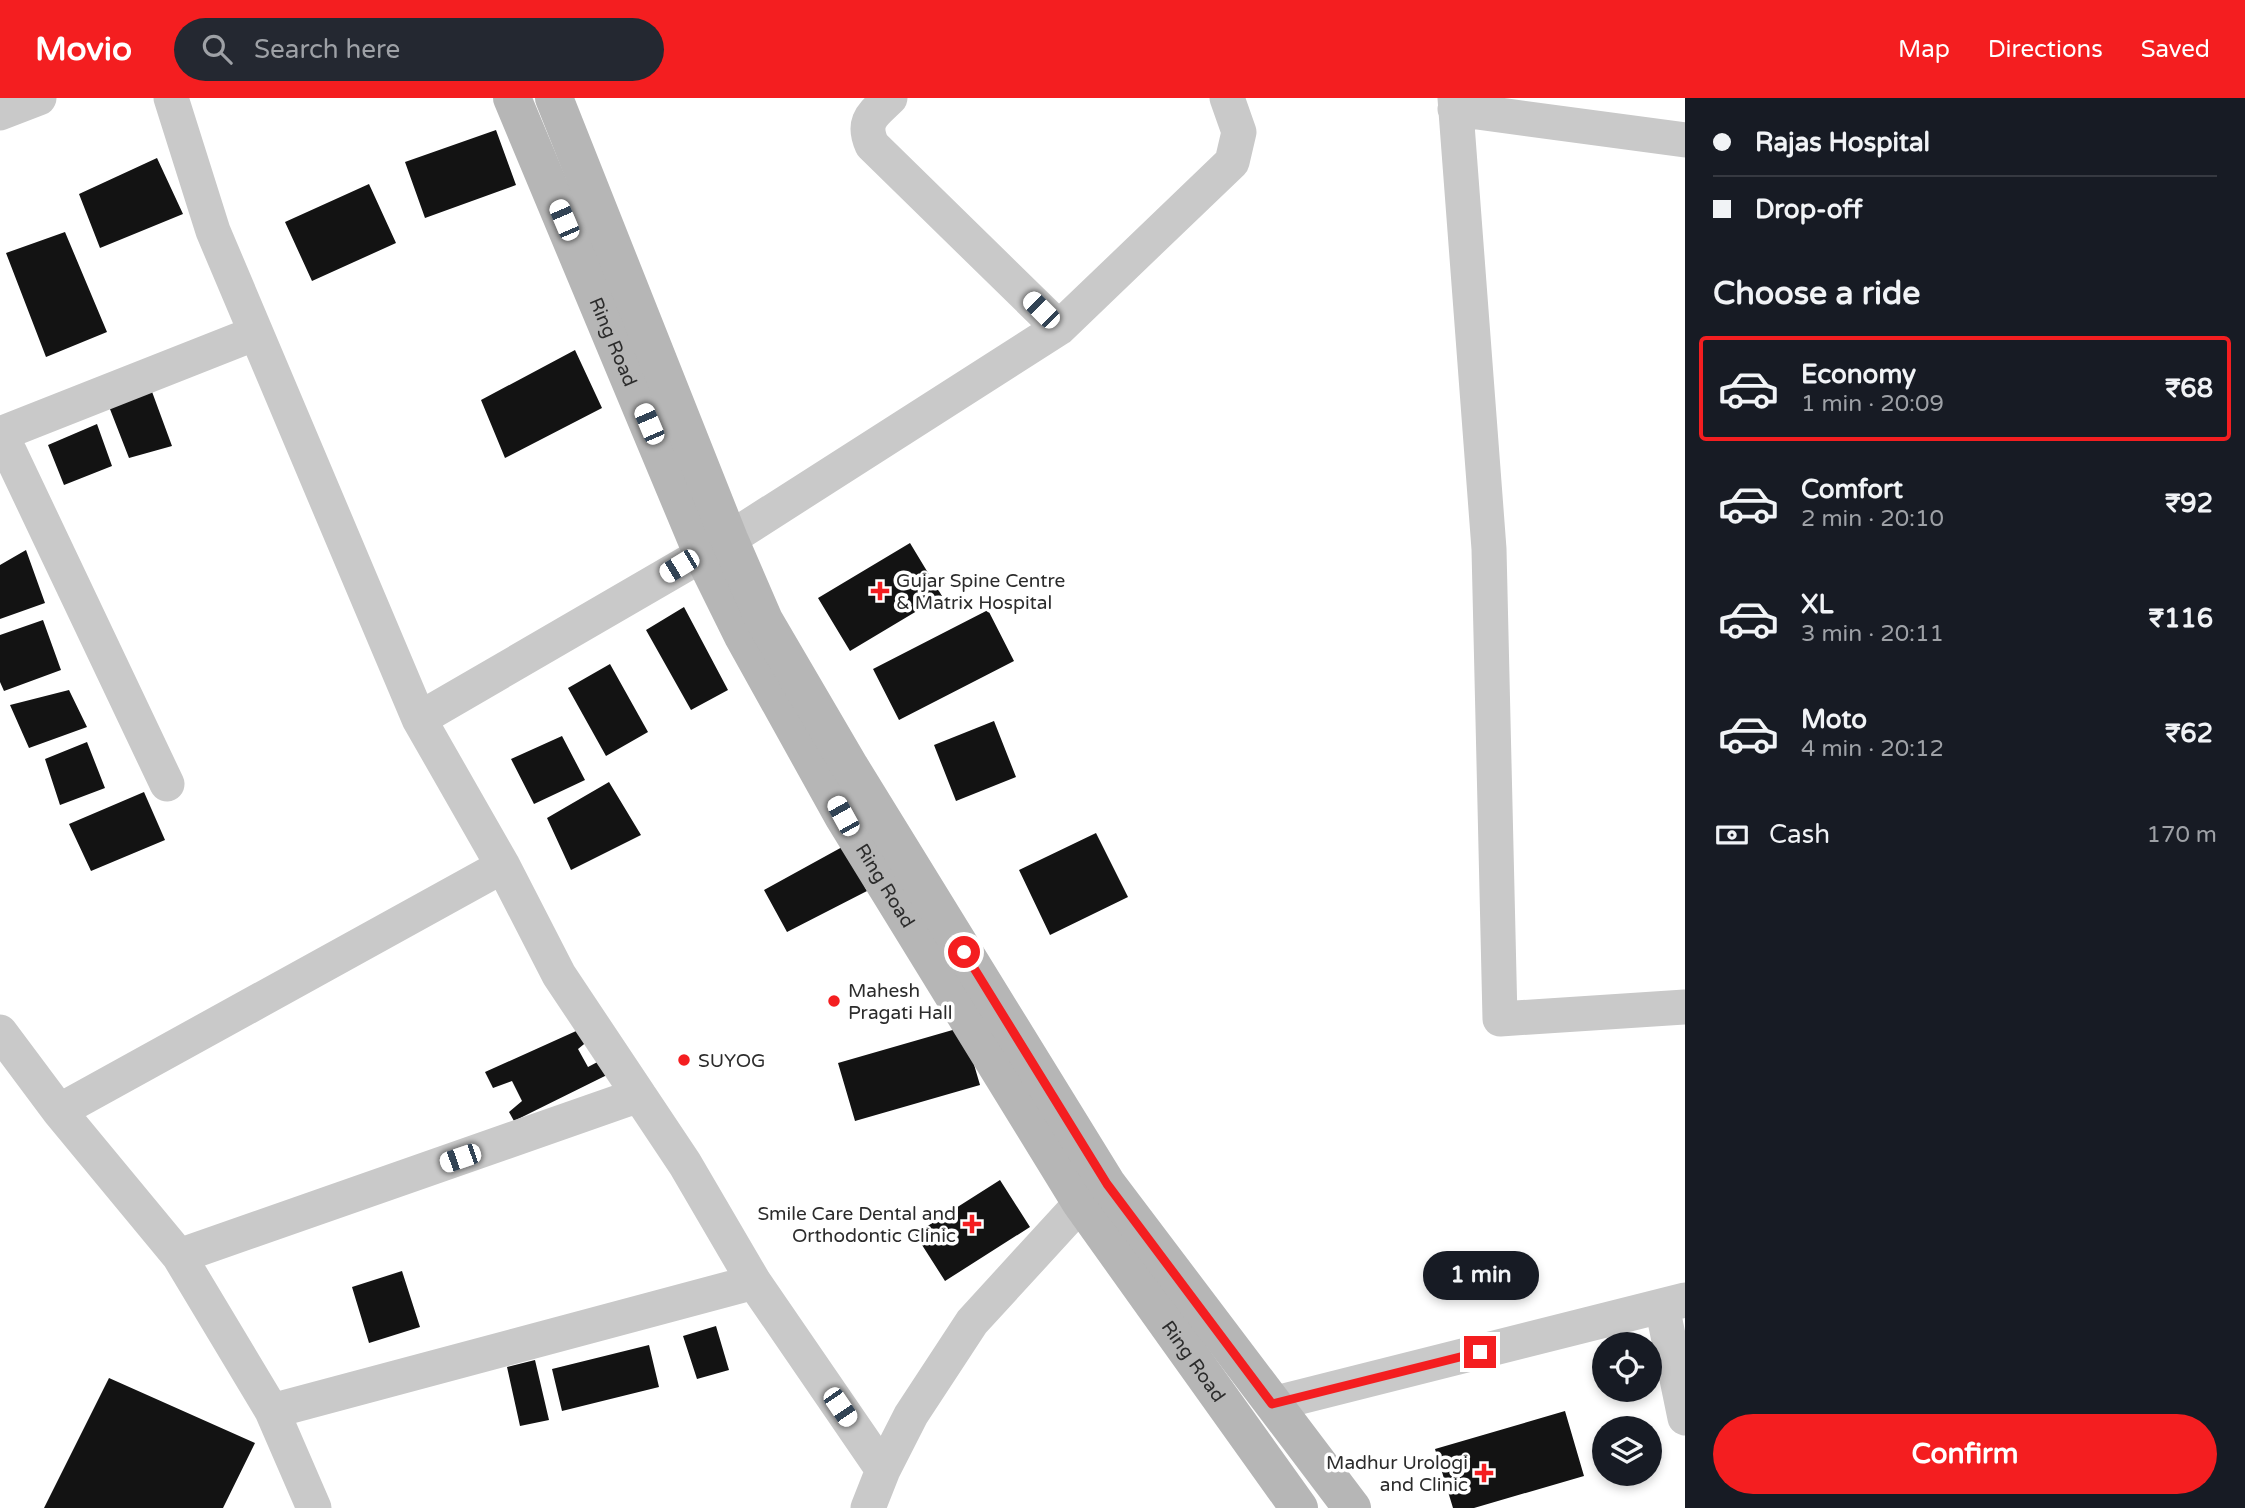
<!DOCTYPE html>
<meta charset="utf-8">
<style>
body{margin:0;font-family:"Varela Round",sans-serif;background:#242831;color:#f1f3f6;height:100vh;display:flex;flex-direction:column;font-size:26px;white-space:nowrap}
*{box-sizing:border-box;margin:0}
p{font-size:23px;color:#9ea1a6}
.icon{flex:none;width:38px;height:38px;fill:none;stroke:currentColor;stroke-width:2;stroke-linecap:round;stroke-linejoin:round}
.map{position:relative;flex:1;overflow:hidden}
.details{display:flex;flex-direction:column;background:#171b24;width:560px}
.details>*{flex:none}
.guide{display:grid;align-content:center;height:154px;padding:0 28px;background:#171b24}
.controls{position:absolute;left:1592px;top:1234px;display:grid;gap:14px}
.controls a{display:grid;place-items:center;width:70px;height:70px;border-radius:50%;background:#171b24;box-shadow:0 4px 10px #0003;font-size:35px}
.end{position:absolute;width:32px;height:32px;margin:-16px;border:9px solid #f41e20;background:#fff;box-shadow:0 0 0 4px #fff}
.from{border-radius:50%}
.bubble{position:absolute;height:49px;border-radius:24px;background:#171b24;box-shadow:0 4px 10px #0003;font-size:23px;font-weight:700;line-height:49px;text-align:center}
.car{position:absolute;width:21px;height:42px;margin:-21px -10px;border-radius:9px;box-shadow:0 0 5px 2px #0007;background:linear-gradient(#fff 24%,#345 0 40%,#fff 0 76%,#345 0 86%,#fff 0)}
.guide b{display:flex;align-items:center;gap:24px;height:66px;font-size:26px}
.guide b+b{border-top:2px solid #363941}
.guide i{width:18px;height:18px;background:#f1f3f6}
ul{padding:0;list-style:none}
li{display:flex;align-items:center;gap:21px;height:105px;margin:0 14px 10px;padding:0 14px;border:4px solid transparent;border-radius:7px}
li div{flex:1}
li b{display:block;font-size:26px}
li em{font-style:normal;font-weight:700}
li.current{border-color:#f41e20}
li>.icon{width:63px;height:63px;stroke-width:1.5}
h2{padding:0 28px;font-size:32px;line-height:84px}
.pay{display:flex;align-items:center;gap:18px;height:77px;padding:0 28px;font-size:26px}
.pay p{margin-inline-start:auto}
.cta{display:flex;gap:14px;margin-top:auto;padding:14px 28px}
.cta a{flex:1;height:80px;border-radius:42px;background:#f41e20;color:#fff;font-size:28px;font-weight:700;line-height:80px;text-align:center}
header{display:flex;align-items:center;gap:42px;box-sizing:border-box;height:98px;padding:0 35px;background:#f41e20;color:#fff}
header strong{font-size:33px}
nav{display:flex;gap:38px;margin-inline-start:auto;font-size:24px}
.search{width:490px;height:63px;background:#242831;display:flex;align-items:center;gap:18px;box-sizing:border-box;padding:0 24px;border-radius:38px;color:#9ea1a6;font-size:26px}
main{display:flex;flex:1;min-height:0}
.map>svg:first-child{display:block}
</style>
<header>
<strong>Movio</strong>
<div class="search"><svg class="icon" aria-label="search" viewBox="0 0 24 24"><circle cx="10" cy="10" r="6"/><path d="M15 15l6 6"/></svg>Search here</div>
<nav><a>Map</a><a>Directions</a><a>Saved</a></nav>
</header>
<main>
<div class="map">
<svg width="1685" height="1410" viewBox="0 0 1685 1410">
<rect width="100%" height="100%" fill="#fff"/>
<path fill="#131313" d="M496,32L516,87L425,120L405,64Z
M157,60L183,116L100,150L79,96Z
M369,86L396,145L312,183L285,124Z
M65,134L107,234L46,259L6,155Z
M575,252L602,310L505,360L481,302Z
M151,291L172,348L129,360L108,306Z
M97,326L112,368L64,387L48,347Z
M910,445L942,498L850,553L818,500Z
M26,452L45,505L0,521V467Z
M684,509L728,592L691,612L646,532Z
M988,512L1014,563L899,622L873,571Z
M43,522L61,572L4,593L0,584V537Z
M610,566L648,634L606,658L568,590Z
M69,592L87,629L29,650L10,607Z
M994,623L1016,679L956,703L934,647Z
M562,638L585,682L534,706L511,661Z
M87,644L105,690L60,707L45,661Z
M609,684L641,737L571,772L547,720Z
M144,694L165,742L91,773L69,726Z
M1096,735L1128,799L1050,837L1019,772Z
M844,748L867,793L787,834L764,792Z
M585,929L589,942L578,951L588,969L605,960L609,976L514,1023L509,1014L522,1003L512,983L493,990L485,974Z
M963,929L980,987L855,1023L838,965Z
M1000,1082L1030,1129L945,1183L915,1136Z
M402,1173L420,1229L369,1245L352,1189Z
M716,1228L729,1272L697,1281L683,1238Z
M649,1247L659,1289L562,1313L552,1271Z
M535,1262L549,1322L520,1328L507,1269Z
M109,1280L255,1345L223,1410H44Z
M1565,1313L1584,1378L1474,1410H1453L1435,1351Z"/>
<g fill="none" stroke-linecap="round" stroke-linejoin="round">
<path stroke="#c9c9c9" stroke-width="35" d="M171,0L213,133L419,621L503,768L559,877L685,1066L754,1184L883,1372
M890,0C874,16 861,22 872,47L1059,230
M1455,0L1489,451L1500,921L1685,909
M1455,11L1685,42
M0,15L39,0
M0,336L256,235
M1,336L167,686
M419,621L729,441L1059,230L1232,64L1239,34L1227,0
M0,934L59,1013L179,1158L272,1313L314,1410
M59,1013L503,768
M179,1158L639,997
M1662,1208L1685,1320
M1272,1306L1685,1202
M272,1313L754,1184
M868,1410L883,1372L911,1317L972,1224L1081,1105L1103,1089"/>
<g stroke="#b6b6b6" stroke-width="38">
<path id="s1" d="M512,0L702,455L743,538L843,718L1081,1105L1299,1410"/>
<path d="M554,0L729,441L764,522L850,669L1107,1086L1352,1410"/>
</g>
</g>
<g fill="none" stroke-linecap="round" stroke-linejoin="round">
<path stroke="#f41e20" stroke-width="9" d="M964,854L1107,1086L1272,1306L1480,1254"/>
</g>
<g fill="#f41e20" stroke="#fff" stroke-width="2.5">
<path d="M876.5 482.5h7v7h7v7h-7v7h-7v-7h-7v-7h7z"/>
<circle cx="834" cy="903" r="7"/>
<circle cx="684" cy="962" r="7"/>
<path d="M968.5 1115.5h7v7h7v7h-7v7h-7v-7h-7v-7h7z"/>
<path d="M1480.5 1364.5h7v7h7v7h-7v7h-7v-7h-7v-7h7z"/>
</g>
<g text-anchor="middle" stroke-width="7" stroke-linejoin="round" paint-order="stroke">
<g font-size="19" fill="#2c2c2c" stroke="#fff">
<text dy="7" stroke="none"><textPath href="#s1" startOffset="264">Ring Road</textPath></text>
<text dy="7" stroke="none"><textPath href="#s1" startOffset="873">Ring Road</textPath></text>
<text dy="7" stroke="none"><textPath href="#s1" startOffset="1440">Ring Road</textPath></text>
</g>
<g font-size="19" fill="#2c2c2c" stroke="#fff" text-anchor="start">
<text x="896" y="489">Gujar Spine Centre<tspan x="896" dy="22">&amp; Matrix Hospital</tspan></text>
<text x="848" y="899">Mahesh<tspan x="848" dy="22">Pragati Hall</tspan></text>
<text x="698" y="969">SUYOG</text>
<text x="956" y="1122" text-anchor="end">Smile Care Dental and<tspan x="956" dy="22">Orthodontic Clinic</tspan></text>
<text x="1468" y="1371" text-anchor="end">Madhur Urologi<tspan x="1468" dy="22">and Clinic</tspan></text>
</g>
</g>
</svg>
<div class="controls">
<a><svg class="icon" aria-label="locate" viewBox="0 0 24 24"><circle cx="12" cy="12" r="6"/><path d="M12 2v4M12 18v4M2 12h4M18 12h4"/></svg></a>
<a><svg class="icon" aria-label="layers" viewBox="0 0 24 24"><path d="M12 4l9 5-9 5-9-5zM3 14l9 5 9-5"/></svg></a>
</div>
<i class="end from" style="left:964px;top:854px"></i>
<i class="end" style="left:1480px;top:1254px"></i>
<div class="bubble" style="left:1423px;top:1153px;width:116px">1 min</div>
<i class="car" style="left:564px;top:122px;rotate:337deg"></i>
<i class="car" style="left:1041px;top:212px;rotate:315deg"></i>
<i class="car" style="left:649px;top:326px;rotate:337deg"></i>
<i class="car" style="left:679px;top:468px;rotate:239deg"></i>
<i class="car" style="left:843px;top:718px;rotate:331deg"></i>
<i class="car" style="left:460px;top:1060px;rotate:251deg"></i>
<i class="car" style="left:840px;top:1309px;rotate:146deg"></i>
</div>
<section class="details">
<div class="guide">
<b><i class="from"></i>Rajas Hospital</b>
<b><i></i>Drop-off</b>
</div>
<h2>Choose a ride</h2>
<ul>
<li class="current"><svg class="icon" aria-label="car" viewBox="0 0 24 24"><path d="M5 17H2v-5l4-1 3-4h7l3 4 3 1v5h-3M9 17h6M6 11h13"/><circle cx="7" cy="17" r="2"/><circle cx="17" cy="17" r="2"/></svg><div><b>Economy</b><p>1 min · 20:09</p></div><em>₹68</em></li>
<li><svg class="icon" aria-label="car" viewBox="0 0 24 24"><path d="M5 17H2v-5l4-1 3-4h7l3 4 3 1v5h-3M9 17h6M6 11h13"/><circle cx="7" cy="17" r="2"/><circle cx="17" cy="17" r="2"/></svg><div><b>Comfort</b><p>2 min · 20:10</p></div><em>₹92</em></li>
<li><svg class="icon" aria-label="car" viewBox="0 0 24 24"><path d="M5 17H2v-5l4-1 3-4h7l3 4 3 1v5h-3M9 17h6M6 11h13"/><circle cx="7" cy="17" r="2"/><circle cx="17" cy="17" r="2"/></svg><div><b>XL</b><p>3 min · 20:11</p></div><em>₹116</em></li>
<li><svg class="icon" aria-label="car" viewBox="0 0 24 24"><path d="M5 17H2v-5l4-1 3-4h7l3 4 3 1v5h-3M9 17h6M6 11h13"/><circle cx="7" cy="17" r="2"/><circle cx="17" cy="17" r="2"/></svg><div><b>Moto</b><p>4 min · 20:12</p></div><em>₹62</em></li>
</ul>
<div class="pay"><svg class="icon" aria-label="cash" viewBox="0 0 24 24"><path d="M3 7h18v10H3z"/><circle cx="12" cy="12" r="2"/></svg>Cash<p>170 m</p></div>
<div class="cta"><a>Confirm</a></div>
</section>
</main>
